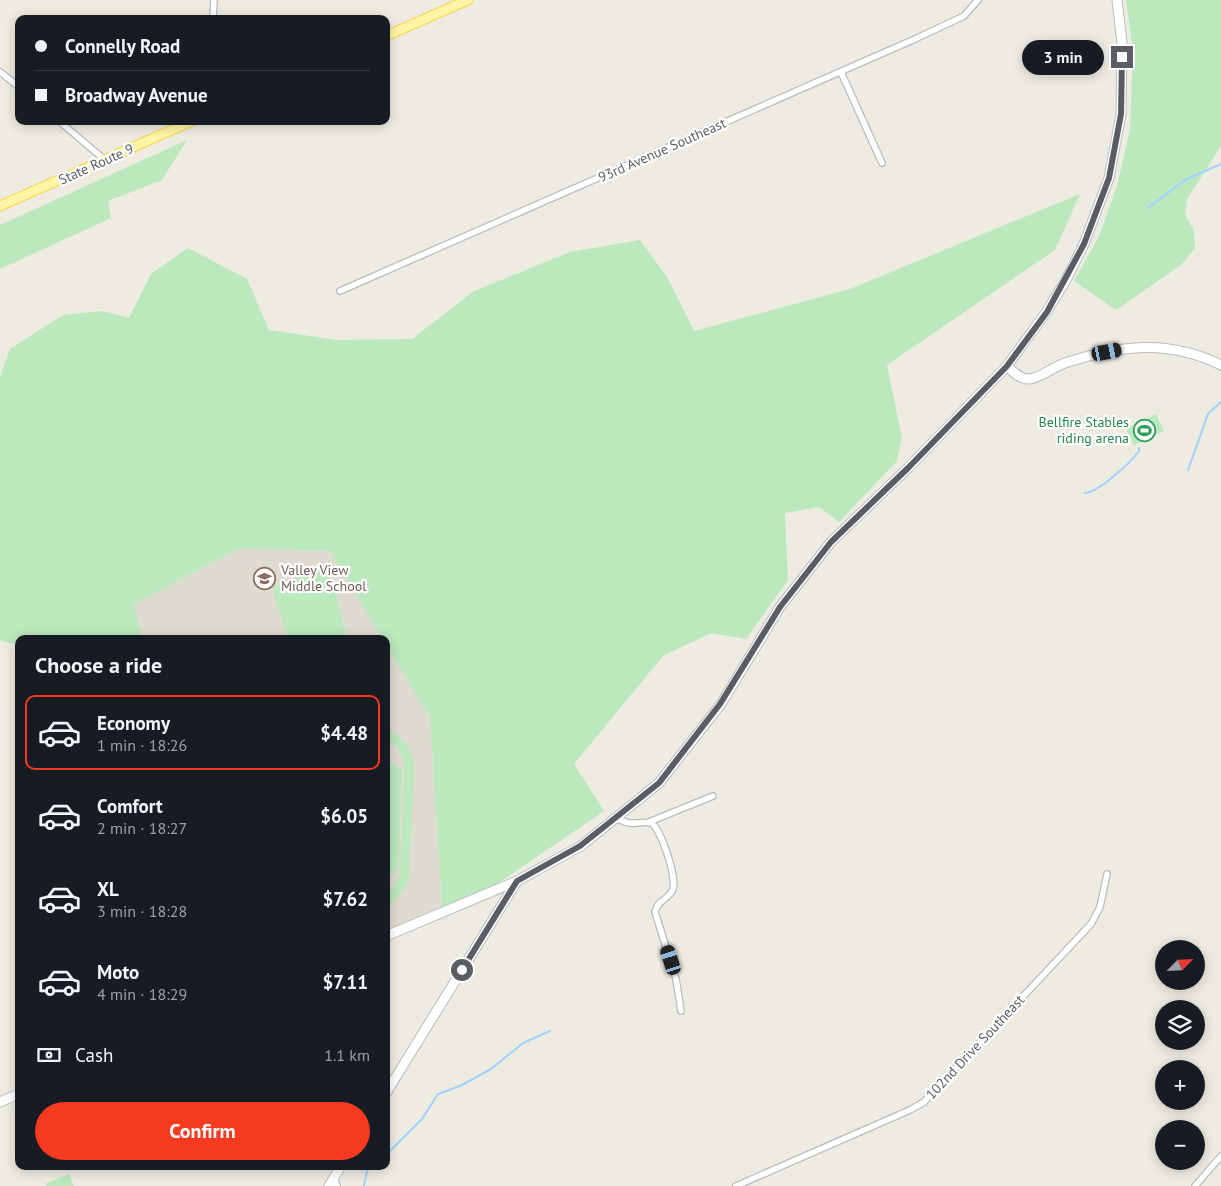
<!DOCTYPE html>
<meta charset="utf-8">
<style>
body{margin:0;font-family:"PT Sans",sans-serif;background:#20242c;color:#f1f3f6;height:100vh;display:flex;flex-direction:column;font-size:19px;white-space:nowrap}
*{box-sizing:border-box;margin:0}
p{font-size:16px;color:#9ea1a6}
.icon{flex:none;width:28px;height:28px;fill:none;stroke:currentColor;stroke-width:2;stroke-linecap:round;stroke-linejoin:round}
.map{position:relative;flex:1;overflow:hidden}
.sheet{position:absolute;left:15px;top:635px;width:375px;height:535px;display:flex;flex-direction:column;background:#171b24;border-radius:10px;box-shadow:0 2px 12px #0003}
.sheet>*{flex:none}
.guide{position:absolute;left:15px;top:15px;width:375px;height:110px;border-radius:10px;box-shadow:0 2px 12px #0003;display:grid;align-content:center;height:110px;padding:0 20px;background:#171b24}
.needle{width:32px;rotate:66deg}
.buttons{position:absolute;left:1155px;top:940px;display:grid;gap:10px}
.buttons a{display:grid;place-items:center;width:50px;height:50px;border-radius:50%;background:#171b24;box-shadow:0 2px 12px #0003;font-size:25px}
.end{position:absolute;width:22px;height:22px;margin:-11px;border:6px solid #5a5d63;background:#fff;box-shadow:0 0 0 2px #fff}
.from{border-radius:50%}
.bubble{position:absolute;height:35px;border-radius:18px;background:#171b24;box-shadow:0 2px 12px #0003;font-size:16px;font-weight:600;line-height:35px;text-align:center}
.car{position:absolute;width:15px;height:30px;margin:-15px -8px;border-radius:6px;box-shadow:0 0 4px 1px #0007;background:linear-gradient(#222 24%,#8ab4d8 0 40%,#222 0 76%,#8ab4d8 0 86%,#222 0)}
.guide b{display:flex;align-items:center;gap:18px;height:48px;font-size:19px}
.guide b+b{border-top:1px solid #363941}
.guide i{width:12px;height:12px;background:#f1f3f6}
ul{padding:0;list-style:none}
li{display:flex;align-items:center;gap:15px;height:75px;margin:0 10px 8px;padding:0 10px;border:2px solid transparent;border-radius:10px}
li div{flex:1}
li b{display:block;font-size:19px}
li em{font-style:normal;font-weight:600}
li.on{border-color:#f53a20}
li>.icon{width:45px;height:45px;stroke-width:1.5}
h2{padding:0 20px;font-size:22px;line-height:60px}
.pay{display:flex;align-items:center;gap:12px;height:55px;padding:0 20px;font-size:19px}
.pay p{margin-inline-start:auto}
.cta{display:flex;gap:10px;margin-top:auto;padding:10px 20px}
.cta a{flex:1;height:58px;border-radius:30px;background:#f53a20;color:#fff;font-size:20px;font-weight:600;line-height:58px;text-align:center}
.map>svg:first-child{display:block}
</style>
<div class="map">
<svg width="1221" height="1186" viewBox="0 0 1221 1186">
<rect width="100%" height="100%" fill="#eeece1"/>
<path fill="#dedbd0" d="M240,548L330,551L383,639H142L134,604Z
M386,645L430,717L442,907L386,931Z"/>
<path fill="#bbe8bd" d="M1126,0H1221V146L1187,199L1185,214L1194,231L1195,248L1181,265L1116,310L1074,281L1099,236L1117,186L1130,129L1133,51Z
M187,140L162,180L108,201L111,218L0,269V225Z
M1080,194L1055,250L887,365L902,438L897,461L839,522L819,507L785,513L788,580L746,639L711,633L663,656L574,764L604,811L475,899L442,907L430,717L386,645V639H383L330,551L240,548L134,604L142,639H19V643H9L0,640V377L10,349L63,315L103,311L129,318L151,274L188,248L247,279L269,330L337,340L412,339L474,291L570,252L640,240L667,277L694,331L850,289Z
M1156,414L1164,431L1134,445L1126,429Z
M329,567L347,639H288L273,591L275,586Z
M386,728C403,736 412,749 414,767L409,876C405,890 399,899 386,907V895L394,888L400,873L404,769C404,755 398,745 386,738Z
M386,763L397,764V768L402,769L398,871H393L392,875H386Z
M69,1174L74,1186H46L45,1184Z"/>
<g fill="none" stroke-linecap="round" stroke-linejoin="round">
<path stroke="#a0d1ff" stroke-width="2" d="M1148,208L1185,180L1221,164
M1188,470L1208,414L1221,402
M1085,493C1099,492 1131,462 1139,451V448
M386,1155L422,1119L438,1094L460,1086L491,1069L523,1043L550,1031
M364,1186L367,1171L373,1166"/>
<defs>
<path id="street" d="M213,19L214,0
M0,72L19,87
M841,72L882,163
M59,121L105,160
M340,291L915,39L964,16L978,0
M616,819C621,820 626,823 631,823C638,824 645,821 651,823C661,828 677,878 673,889C670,899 658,899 655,912L676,979L681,1011
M649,822L713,796
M334,1179L337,1186
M736,1186L910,1110L924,1102L1091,924L1100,907L1107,874
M1195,1186L1221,1156"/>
<path id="secondary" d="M1007,366C1013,372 1021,380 1030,379C1042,377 1053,367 1065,363C1120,345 1168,339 1221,365
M386,936L517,881L581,846L659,783L721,704L780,607L831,542L908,468L1007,366L1047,311L1066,280L1084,244L1109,178L1121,114L1122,43L1117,0
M386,1093L517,881
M0,1102L19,1094
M329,1186L341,1166"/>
<path id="primary" d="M386,36L468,0
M0,206L192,121"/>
</defs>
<use href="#street" stroke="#b9bbc1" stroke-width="8"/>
<use href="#secondary" stroke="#babdc4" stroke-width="11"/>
<use href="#primary" stroke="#fbd24d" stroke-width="11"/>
<use href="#street" stroke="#fff" stroke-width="5.5"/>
<use href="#secondary" stroke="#fff" stroke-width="9"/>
<use href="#primary" stroke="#fff5a5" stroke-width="9"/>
</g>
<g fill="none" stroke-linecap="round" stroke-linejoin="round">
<path stroke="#5a5d63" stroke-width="6" d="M462,970L517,881L580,846L659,783L720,704L780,607L831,542L908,468L1007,366L1047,312L1084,244L1109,178L1121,114L1122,57"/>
</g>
<defs>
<symbol id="stadium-ring" viewBox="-11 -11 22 22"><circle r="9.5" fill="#fff" stroke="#2e9e5b" stroke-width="1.5"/><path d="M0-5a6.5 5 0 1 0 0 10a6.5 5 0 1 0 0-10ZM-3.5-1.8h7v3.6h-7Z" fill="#2e9e5b"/></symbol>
<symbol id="school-ring" viewBox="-11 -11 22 22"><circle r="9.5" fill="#fff" stroke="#8d6e63" stroke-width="1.5"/><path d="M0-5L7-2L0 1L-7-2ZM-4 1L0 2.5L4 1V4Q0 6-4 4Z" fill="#8d6e63"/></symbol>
</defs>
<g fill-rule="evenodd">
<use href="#stadium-ring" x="1132" y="418" width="25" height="25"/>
<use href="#school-ring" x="252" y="566" width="25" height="25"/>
</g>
<g text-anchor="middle" stroke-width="4.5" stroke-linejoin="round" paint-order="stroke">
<g font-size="14" fill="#5a5d63" stroke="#fff">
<text transform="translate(662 150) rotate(-24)" y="5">93rd Avenue Southeast</text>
<text transform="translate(96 164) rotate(-24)" y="5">State Route 9</text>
<text transform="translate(975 1047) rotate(-47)" y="5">102nd Drive Southeast</text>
</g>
<g font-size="14" fill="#27864d" stroke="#fff" text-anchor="end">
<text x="1129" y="427">Bellfire Stables<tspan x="1129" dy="16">riding arena</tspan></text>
</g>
<g font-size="14" fill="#785e54" stroke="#fff" text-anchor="start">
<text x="281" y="575">Valley View<tspan x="281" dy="16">Middle School</tspan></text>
</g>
</g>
</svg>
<div class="buttons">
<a><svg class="needle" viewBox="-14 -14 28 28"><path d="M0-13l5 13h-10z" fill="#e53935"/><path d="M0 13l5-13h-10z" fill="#9ea1a6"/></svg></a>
<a><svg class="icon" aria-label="layers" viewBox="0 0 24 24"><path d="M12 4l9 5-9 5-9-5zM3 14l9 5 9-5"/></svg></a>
<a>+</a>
<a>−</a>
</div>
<i class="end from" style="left:462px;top:970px"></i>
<i class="end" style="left:1122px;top:57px"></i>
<div class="bubble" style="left:1022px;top:40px;width:82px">3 min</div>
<i class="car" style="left:1107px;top:352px;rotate:79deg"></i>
<i class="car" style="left:671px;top:960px;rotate:342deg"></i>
<div class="guide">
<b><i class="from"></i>Connelly Road</b>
<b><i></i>Broadway Avenue</b>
</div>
<section class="sheet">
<h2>Choose a ride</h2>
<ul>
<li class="on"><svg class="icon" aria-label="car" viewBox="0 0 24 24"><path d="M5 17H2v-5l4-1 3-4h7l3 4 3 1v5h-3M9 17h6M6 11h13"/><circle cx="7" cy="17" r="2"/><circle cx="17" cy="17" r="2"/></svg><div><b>Economy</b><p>1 min · 18:26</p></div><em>$4.48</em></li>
<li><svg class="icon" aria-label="car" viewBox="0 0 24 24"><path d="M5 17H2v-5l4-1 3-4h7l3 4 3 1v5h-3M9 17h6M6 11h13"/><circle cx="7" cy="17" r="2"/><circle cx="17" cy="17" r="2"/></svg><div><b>Comfort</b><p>2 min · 18:27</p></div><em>$6.05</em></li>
<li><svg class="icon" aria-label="car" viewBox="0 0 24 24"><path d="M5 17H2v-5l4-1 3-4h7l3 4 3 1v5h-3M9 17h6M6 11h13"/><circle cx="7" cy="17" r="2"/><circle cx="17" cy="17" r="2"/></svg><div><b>XL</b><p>3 min · 18:28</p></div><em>$7.62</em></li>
<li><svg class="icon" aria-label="car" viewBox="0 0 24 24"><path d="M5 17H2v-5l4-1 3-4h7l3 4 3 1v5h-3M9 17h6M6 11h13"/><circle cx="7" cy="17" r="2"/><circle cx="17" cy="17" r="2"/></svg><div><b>Moto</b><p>4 min · 18:29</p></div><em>$7.11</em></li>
</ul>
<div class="pay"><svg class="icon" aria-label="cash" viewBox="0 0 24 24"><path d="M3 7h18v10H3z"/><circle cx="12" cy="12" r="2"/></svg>Cash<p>1.1 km</p></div>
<div class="cta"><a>Confirm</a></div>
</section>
</div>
